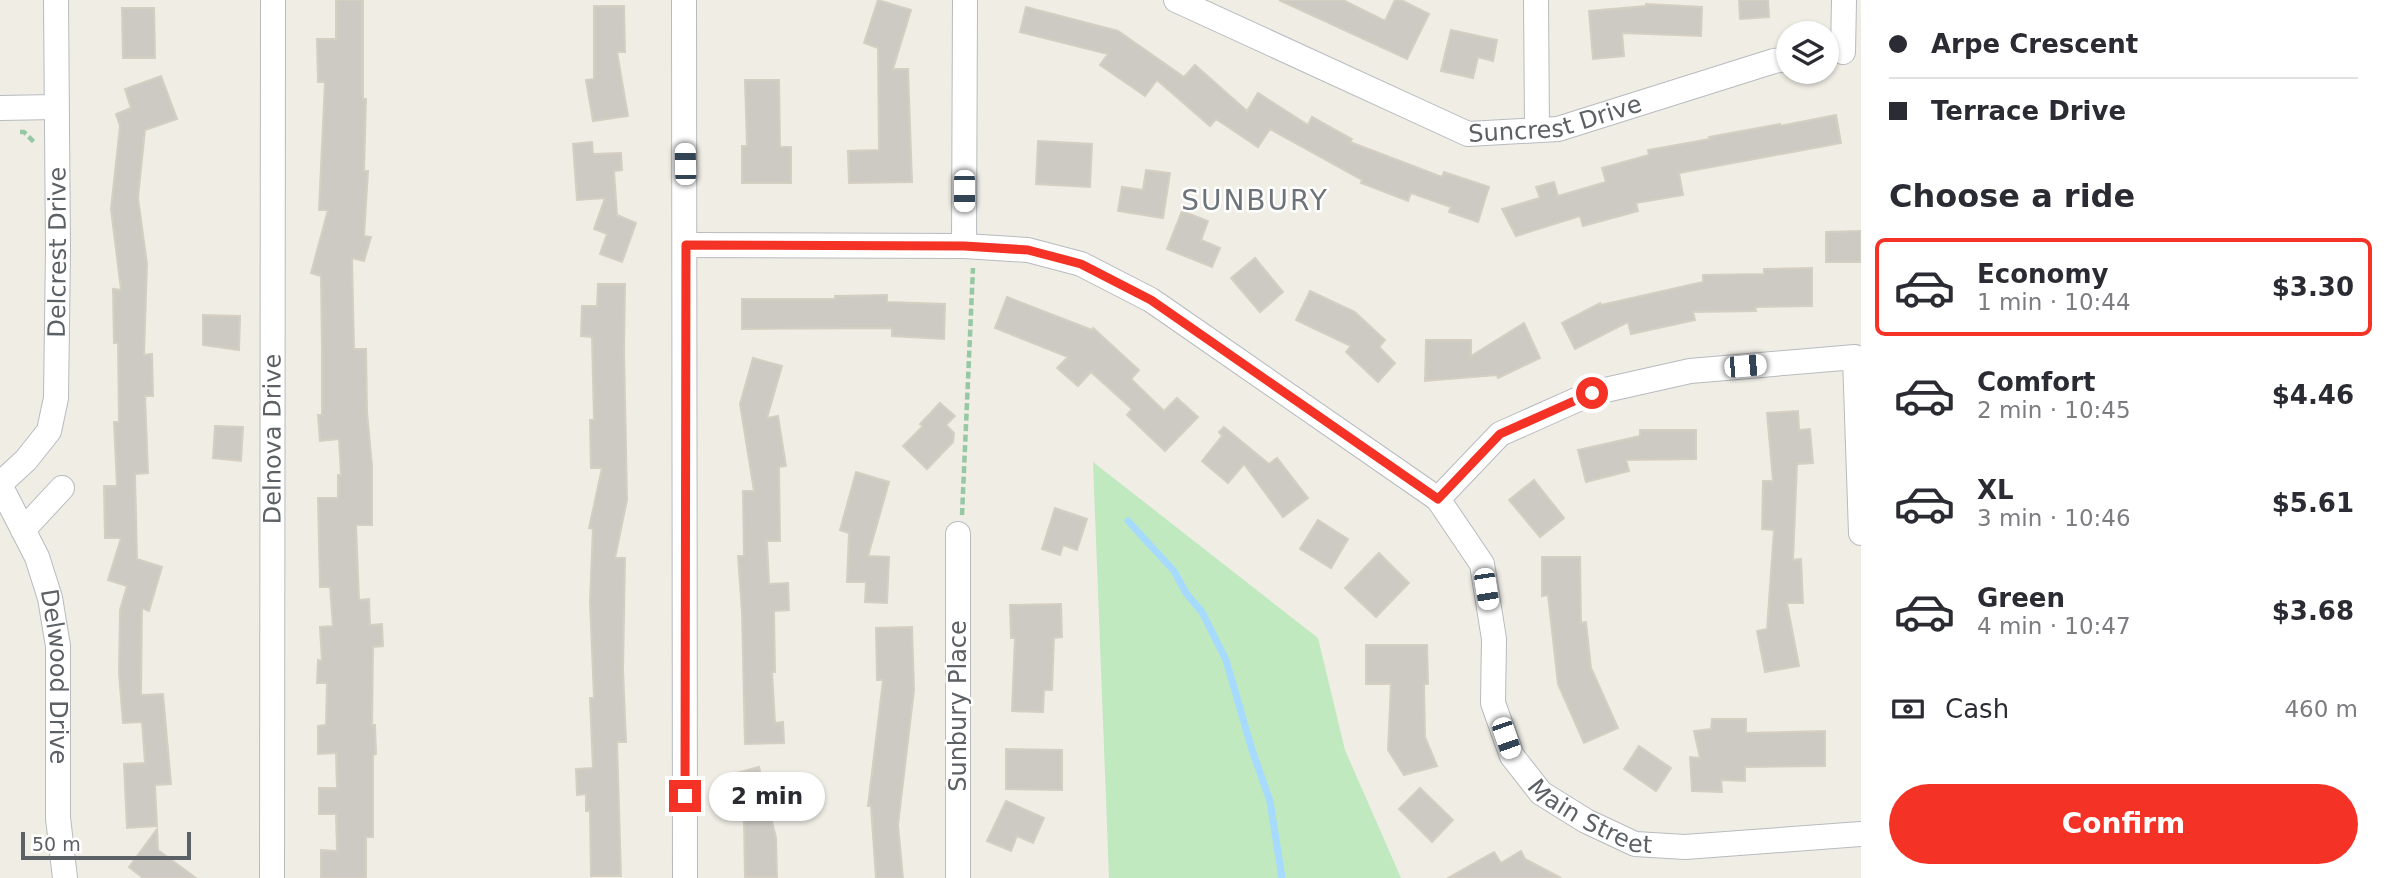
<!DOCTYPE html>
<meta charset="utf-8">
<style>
body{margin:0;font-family:"DejaVu Sans",sans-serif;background:#f7f7f7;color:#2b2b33;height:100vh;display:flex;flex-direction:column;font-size:26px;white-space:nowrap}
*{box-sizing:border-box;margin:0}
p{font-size:23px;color:#7c7c81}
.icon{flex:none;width:38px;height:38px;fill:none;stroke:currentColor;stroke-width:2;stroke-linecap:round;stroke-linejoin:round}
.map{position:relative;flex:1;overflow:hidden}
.panel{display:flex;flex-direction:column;background:#fff;width:525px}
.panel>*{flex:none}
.hud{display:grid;align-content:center;height:154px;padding:0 28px;background:#fff}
.buttons{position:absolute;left:1776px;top:21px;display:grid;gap:14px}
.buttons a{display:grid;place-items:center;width:63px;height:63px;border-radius:50%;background:#fff;box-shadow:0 2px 5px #0004;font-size:35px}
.scale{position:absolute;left:21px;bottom:18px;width:170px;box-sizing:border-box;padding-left:7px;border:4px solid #5c6166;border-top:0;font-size:19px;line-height:24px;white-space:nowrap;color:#5c6166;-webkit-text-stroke:5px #fff;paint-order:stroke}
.end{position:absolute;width:32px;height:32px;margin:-16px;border:9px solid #f43226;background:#fff;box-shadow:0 0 0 4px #fff}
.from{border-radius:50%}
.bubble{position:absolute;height:49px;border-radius:24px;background:#fff;box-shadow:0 2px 5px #0004;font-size:23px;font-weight:800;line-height:49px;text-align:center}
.car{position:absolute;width:21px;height:42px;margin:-21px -10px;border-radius:9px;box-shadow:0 0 5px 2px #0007;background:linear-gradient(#fff 24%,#345 0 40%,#fff 0 76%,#345 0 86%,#fff 0)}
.hud b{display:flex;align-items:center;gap:24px;height:66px;font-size:26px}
.hud b+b{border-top:2px solid #e1e1e2}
.hud i{width:18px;height:18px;background:#2b2b33}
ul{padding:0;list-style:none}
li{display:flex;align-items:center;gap:21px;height:98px;margin:0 14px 10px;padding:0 14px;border:4px solid transparent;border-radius:10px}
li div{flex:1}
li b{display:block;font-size:26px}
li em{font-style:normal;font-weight:800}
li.on{border-color:#f43226}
li>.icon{width:63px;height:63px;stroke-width:1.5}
h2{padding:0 28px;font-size:32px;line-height:84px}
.pay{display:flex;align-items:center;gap:18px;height:77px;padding:0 28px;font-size:26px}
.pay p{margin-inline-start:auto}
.primary-button{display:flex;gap:14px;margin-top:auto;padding:14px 28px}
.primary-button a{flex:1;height:80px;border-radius:42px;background:#f43226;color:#fff;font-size:28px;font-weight:800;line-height:80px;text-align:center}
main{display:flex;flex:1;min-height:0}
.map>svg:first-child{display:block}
</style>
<main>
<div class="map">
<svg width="1861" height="878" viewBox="0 0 1861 878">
<rect width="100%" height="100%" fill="#f0ede5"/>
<path fill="#c0e9c0" d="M1093,462L1318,638L1345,750L1401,878H1109Z"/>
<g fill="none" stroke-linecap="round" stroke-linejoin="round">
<path stroke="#a6daff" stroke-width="7" d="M1128,521L1174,571L1186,593L1202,612L1226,660L1252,750L1270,801L1282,878"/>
</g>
<path fill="#cdcac4" stroke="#d5cfc2" stroke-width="2" d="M336,0H363V99H366L364,171H368L364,236L371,237L364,261L352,258L354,349H366L367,412L372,466V525H356L359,600L369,599L370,625L382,624L383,646L373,647L372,725H375L376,754L373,755V837H366V878H321V850L337,851L336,814H319V788H337L336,753L318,754V726L326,725L327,683H317L318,660L322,661L320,627L333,626L330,587H320L318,498H338V475H341L339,439L320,441L318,415H322V350L321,276L311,273L328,210H319L325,82H318L317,39H336Z
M878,0L911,10L893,69H908L912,182L849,183L848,151L879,150L878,48L864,43Z
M1279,0H1343L1385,21L1395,0H1401L1429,14L1407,59Z
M1739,0H1768L1769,17L1740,19Z
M1646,4L1702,7L1701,36L1622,33L1624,56L1593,59L1589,11L1646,6Z
M594,6H624L625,52H617L628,116L593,121L586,80L594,79Z
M1026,7L1118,31L1184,77L1195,65L1247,111L1258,93L1308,125L1312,117L1352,139L1350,142L1442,177L1444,172L1489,187L1478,222L1449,212L1451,207L1411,193L1408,201L1361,183L1362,180L1270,129L1258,147L1216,119L1210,126L1157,80L1145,96L1100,65L1108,54L1020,32Z
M122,8H154L155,58H123Z
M1451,30L1497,40L1493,61L1478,57L1473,78L1441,71Z
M161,76L177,119L145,130L138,198L147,264L144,355L152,354L153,396H145L148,473L135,474L137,559L162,567L149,611L142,608L141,695L163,694L171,784L155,785L157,826L127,828L124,764L145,763L142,722L123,723L119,673L120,610L127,586L108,580L121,538H105L104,486H117L114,422H119L118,343H114L113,289L121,290L111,209L120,126L116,114L131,108L125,89Z
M745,80H779L780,147H791V183H742V146H747Z
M1836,115L1841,143L1679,173L1683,195L1636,203L1638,211L1583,226L1580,216L1516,236L1502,209L1540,198L1536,187L1554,182L1558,196L1606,182L1602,168L1649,155L1648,150L1710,139L1709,137L1780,124V126Z
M1038,141L1092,144L1090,187L1036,184Z
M592,142L593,154L621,153L622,170L614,171L617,215L636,223L622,262L600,254L607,234L594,229L605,198L577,200L573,144Z
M1146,170L1170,173L1163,218L1118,211L1122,187L1143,190Z
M1182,211L1208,221L1201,240L1220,248L1212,267L1167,249Z
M1861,231V262H1826V232Z
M1255,258L1283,292L1260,312L1231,278Z
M1812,268V306L1755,307L1756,311L1693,312L1695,320L1631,334L1628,322L1575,349L1562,323L1600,303L1601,305L1703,282V275L1764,274V269Z
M598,284H625L624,350L627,500L615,558H625L623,670L626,742H617L621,876H591L590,811H586V794L577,795L576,769L593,768L590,698H594L590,601L593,529L589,528L602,468H591L590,420H594L592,337L581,336L582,306H597Z
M1310,291L1355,312L1385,340L1379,347L1395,363L1378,382L1346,352L1351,346L1296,320Z
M887,295V302L945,304L944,339L892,336V328L742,329V299H835V296Z
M1007,297L1092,330L1093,328L1139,370L1131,379L1164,411L1177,398L1198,417L1165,451L1127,415L1132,409L1091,372L1078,386L1057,368L1068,357L995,328Z
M203,315L240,316L239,350L203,345Z
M1524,323L1540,358L1498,378L1497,375L1425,381L1426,340H1471V356Z
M753,358L782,366L767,418L778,416L786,466L779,467L780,541H767L769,584L788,583L789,610L774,611L775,672H772L775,723L783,722L784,743L745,744L742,612L738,556H744L743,491H754L740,404Z
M940,403L955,416L946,425L954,433L953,442L927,469L903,446L923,426L920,424Z
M1798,411L1799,430L1810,429L1813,463L1797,464L1793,560L1801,559L1803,603H1787L1799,666L1765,672L1757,631L1767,629L1774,530L1762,529L1763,481H1773L1767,413Z
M215,426L243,427L241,461L213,458Z
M1224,427L1269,464L1277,458L1308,498L1283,517L1244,464L1228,483L1202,461L1222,436L1219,432Z
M1640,430H1696V459L1626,460L1629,471L1586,482L1578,450L1640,436Z
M856,472L889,482L868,556L889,557L887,603L865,602L866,582H847L849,533L840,530Z
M1534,480L1564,518L1540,537L1509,500Z
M1055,508L1087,519L1077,550L1063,545L1060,555L1042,549Z
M1318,520L1348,539L1331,568L1300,549Z
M1379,553L1409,583L1376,617L1345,588Z
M1542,557H1580L1581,623L1586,622L1591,668L1618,728L1584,743L1558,684L1548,595L1542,596Z
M1061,604L1062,637L1054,638L1052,690H1044L1043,712L1012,711L1015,638H1011L1010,605Z
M912,627L914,690L898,825L903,878H876L871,806H868L883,680H877L876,628Z
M1366,645H1427L1428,684H1424L1425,737L1437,766L1404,775L1388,750L1391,684H1366Z
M1712,719H1746V733L1825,731V766L1745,767V781L1721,780L1722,792L1692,791L1690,757L1700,758L1694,731L1711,729Z
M1639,746L1671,768L1656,791L1624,769Z
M1006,749L1062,750V790L1006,789Z
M759,767L776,838L777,877H745L744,819L733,774Z
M1420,788L1453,820L1432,842L1399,809Z
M1006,801L1044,818L1033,843L1017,836L1011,851L987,841Z
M157,829L158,850L196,878H143L129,867Z
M1521,851L1525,859L1561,878H1448L1494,852L1501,863Z"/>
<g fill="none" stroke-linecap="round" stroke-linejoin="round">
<defs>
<g id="minor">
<path d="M684,0L685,878"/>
<path id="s1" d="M1176,0L1468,134L1558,129L1774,61L1788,59"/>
<path d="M1536,0L1537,130"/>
<path d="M1843,52L1844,0"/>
<path d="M0,108L56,107"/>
<path id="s2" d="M686,245L964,246L1028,250L1081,264L1151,300L1438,499L1482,564L1494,639L1493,703L1512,756L1541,793L1586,821L1635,844L1685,847L1861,834"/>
<path d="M964,246L965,0"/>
<path id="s3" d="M0,484L26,460L49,431L56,398L58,250L56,0"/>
<path id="s4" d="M0,485L37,557L50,598L58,646V818L65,878"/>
<path d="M1438,499L1500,434L1592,393L1690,371L1855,357L1861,533"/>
<path d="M23,530L62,488"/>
<path id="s5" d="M272,878L273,0"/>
<path d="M958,878V534"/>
</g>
</defs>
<use href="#minor" stroke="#b7bbbf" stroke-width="26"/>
<path stroke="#97c8a4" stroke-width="4.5" stroke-dasharray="7 3.5" stroke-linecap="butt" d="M20,132H24L35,143
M962,515L973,268"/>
<use href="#minor" stroke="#fff" stroke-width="24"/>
</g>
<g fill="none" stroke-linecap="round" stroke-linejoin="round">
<path stroke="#f43226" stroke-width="9" d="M685,796L686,245L964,246L1028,250L1081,264L1151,300L1438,499L1500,434L1592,393"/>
</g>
<g text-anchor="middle" stroke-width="5" stroke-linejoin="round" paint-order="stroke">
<g font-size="24" fill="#5c6166" stroke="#fff">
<text dy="8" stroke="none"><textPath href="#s1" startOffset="410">Suncrest Drive</textPath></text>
<text dy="8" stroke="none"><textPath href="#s3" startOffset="252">Delcrest Drive</textPath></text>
<text dy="8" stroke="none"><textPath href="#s5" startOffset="439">Delnova Drive</textPath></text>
<text dy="8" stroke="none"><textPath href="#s4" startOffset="203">Delwood Drive</textPath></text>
<text transform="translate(958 706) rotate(-90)" y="8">Sunbury Place</text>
<text dy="8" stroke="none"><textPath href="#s2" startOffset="1202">Main Street</textPath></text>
</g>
<g font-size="28" letter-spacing="2" fill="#6d7378" stroke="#fff">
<text x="1255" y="210">SUNBURY</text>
</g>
</g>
</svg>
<div class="buttons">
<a><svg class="icon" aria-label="layers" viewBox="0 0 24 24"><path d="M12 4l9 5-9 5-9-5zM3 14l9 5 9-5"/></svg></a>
</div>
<div class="scale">50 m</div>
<i class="end from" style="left:1592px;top:393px"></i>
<i class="end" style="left:685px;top:796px"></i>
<div class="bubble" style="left:709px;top:772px;width:116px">2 min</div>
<i class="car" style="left:685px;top:164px;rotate:359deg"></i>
<i class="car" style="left:964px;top:191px;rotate:180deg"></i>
<i class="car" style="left:1745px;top:366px;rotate:85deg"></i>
<i class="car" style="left:1486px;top:589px;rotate:171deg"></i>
<i class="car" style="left:1506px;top:738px;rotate:161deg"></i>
</div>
<section class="panel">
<div class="hud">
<b><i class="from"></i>Arpe Crescent</b>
<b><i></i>Terrace Drive</b>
</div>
<h2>Choose a ride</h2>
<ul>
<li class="on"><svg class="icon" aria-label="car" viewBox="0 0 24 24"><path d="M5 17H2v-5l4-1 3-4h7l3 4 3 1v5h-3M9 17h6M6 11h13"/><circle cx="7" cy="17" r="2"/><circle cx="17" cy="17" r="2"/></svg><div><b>Economy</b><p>1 min · 10:44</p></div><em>$3.30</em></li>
<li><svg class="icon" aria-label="car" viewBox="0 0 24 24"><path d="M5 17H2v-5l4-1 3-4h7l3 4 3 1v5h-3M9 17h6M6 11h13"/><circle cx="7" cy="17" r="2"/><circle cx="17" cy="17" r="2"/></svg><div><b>Comfort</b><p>2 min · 10:45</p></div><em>$4.46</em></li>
<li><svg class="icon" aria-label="car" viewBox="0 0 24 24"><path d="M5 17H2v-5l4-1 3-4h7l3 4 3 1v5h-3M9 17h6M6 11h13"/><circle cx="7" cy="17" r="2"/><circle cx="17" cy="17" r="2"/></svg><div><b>XL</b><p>3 min · 10:46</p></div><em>$5.61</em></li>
<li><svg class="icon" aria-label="car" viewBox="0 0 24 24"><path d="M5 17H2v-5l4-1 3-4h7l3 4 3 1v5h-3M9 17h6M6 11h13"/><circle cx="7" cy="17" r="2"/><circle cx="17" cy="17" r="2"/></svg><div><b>Green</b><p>4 min · 10:47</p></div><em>$3.68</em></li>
</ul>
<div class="pay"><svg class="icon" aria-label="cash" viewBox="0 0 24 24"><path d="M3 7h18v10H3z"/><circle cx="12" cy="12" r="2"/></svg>Cash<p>460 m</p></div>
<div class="primary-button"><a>Confirm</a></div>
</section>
</main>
